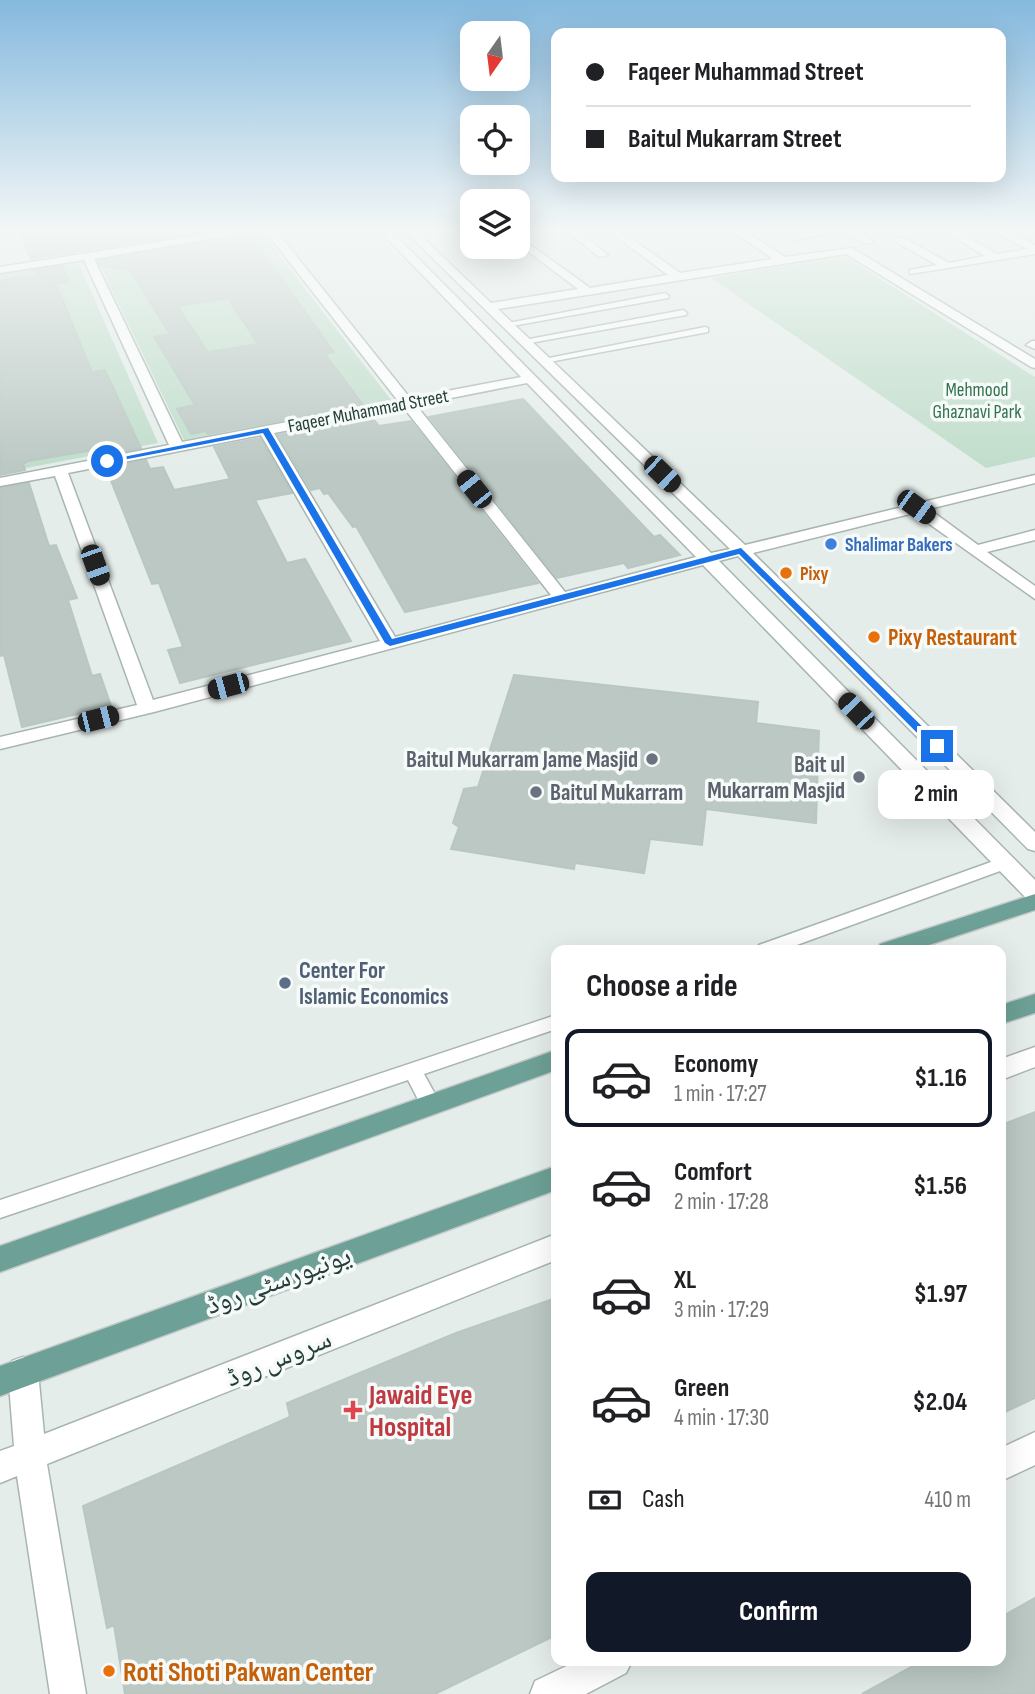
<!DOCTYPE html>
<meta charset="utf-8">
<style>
body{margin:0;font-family:"Sofia Sans Condensed","Noto Naskh Arabic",sans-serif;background:#f2f2f2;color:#202124;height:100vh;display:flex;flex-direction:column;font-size:26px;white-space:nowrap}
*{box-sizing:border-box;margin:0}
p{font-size:23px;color:#757577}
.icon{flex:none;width:38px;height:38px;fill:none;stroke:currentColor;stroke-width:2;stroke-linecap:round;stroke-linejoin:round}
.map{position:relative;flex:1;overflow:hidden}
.details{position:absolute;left:551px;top:945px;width:455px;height:721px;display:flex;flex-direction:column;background:#fff;border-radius:14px;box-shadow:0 7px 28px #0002}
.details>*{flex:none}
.top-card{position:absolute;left:551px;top:28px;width:455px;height:154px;border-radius:14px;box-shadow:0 7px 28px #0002;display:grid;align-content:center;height:154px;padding:0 35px;background:#fff}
.needle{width:46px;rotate:194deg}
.buttons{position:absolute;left:460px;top:21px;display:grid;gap:14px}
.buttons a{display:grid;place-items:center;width:70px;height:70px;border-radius:14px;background:#fff;box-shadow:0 7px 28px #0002;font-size:35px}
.end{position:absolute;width:32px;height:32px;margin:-16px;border:9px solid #1a73e8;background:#fff;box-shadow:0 0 0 4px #fff}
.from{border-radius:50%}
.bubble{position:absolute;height:49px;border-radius:14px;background:#fff;box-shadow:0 7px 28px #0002;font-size:23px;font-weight:700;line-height:49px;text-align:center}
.car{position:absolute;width:21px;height:42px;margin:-21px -10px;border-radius:9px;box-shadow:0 0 5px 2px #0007;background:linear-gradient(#222 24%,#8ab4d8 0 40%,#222 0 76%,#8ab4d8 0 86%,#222 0)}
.top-card b{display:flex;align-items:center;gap:24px;height:66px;font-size:26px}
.top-card b+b{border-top:2px solid #e0e0e0}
.top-card i{width:18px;height:18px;background:#202124}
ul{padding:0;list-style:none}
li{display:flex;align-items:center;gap:21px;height:98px;margin:0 14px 10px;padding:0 21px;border:4px solid transparent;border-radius:14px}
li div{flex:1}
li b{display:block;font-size:26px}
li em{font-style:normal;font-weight:700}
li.active{border-color:#111827}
li>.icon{width:63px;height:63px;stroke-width:1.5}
h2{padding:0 35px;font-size:32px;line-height:84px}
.pay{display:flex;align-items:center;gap:18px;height:77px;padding:0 35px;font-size:26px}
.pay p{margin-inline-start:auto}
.action{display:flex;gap:14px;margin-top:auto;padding:14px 35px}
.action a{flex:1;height:80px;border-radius:14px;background:#111827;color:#fff;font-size:28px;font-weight:700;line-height:80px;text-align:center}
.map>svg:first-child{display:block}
</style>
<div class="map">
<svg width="1035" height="1694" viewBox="0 0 1035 1694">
<rect width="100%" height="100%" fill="#e5edea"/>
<path fill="#c0ddca" d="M261,232L392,401L184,440L96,257Z
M844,256L1035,377V457L986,468L711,278Z
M77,260L158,443L0,473V272Z"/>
<path fill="#bbc8c3" stroke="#b8c7c2" stroke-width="2" fill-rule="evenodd" d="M20,232H205L31,259Z
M249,234L334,352L325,354L363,405L208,434L206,431L191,434L177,409L195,405L154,337L170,334L130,270L100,266L98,261ZM228,298L258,344L208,352L177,306Z
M62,266L69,282L56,284L92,372L105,370L141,448L102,456L99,449L28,461L23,464L25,470L0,475V280L37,275L35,270Z
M523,399L654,537L660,535L680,555L628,568L624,563L557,578L429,417Z
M372,417L379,426L411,421L538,583L405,612L356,526L353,527L328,493L324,494L320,488L311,490L278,435Z
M260,438L292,493L255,500L287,563L305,559L351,641L180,683L168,650L183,647L159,583L152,584L106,468L146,460L150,469L163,467L174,490L230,479L214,447Z
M29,483L49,546L56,545L77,598L68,600L92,676L100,674L111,706L22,727L4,655L0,656V488Z
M514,675L758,702L756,723L819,731L816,823L706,809L702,845L650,839L644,873L575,863L574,869L451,849L459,827L453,823L464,789L478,787Z
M1035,1112V1398L1001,1414V1125Z
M556,1298V1635L435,1694H125L114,1625L107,1628L83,1506L290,1417L287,1403L456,1333Z
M1035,1598V1694H862L922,1661H1001V1617Z"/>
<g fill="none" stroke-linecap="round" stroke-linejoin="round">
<defs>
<path id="service" d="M665,293L669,296L668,298L507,327L503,324Z
M683,310L687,313L686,315L524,344L519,341Z
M705,327L708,328V332L544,363L539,360Z
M1005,857L1011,859L1013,863L1011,867L783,950H756L759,945Z
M556,1015V1029L424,1074L441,1105L438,1111L431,1113L424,1111L408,1080L0,1218V1200Z"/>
<path id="minor" d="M222,232H248L94,259L182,442L398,401L266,232H277L410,398L521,377L381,232H392L711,553L730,549L406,232H417L491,303L578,289L518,244V236L590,288L668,275L610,232H622L680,273L773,259L734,232H746L785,257L852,248L1035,359V368L1031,367L846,254L498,309L745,545L1035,475V483L929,509L978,545L1035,530V540L987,552L1035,586V599L914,513L753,553L1035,832V851L1028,849L738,556L719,561L1035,880V901L1027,899L703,565L154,712L0,749V737L137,705L55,476L0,486V478L169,445L84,260L0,273V267ZM527,383L696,557L565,592L416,405ZM404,408L551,595L395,637L274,433ZM261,435L380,641L153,700L68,473Z
M568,232H580L608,255L599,257Z
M810,232H835L792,241L787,238Z
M846,232H859L874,242L865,244Z
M946,232H959L997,254L1027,249L996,232H1009L1035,245V254L910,274V270L937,265L896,242V238H904L949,263L985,256Z
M1032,341H1035V349L1026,345Z
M1035,1047V1067L1001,1080V1059Z
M556,1234V1260L47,1464L86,1694H50L17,1476L0,1483V1451L14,1446L8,1372L12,1361L23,1357L34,1361L38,1372L44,1434Z
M1035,1432V1465L1001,1481V1448Z
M577,1661H632L626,1673L586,1694H530L535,1681Z"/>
<path id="primary" d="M1035,894V910L914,950H877L880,944Z
M1035,994V1013L1001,1024V1005Z
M556,1050V1070L0,1272V1246Z
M556,1166V1190L0,1396V1366Z"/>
</defs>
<use href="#service" stroke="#a8b5b1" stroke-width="3"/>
<use href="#minor" stroke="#a8b5b1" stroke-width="3"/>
<use href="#primary" stroke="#c2c9c8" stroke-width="3"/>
<use href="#service" fill="#fff" fill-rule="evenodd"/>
<use href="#minor" fill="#fff" fill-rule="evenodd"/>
<use href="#primary" fill="#6da096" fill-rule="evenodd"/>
</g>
<linearGradient id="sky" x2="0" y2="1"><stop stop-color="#85b9de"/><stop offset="0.49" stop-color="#f3f7f6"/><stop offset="1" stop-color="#f3f7f6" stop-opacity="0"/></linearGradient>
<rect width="1035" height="469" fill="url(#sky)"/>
<path fill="#1a73e8" d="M268,428L392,639L741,548L942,746L933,749L739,554L390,646L385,643L263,433L107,463L103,461Z"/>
<circle fill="#3f7fe0" stroke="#f6faf8" stroke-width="2.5" cx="831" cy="544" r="7"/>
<g fill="#e8710a" stroke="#f6faf8" stroke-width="2.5">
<circle cx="786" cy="573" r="7"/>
<circle cx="874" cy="637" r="7"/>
<circle cx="109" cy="1671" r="7"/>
</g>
<g fill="#6b7280" stroke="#f6faf8" stroke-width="2.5">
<circle cx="652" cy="759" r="7"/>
<circle cx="859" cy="777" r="7"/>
<circle cx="536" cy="792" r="7"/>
</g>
<circle fill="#5c6f8a" stroke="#f6faf8" stroke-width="2.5" cx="285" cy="983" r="7"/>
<path fill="#e0444e" stroke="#f6faf8" stroke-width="2.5" d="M349.5 1399.5h7v7h7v7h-7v7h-7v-7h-7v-7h7z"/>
<g text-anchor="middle" stroke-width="7" stroke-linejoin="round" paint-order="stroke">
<g font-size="19" fill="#32734f" stroke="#f6faf8">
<text x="977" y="396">Mehmood<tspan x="977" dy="22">Ghaznavi Park</tspan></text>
</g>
<g font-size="19" fill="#253e39" stroke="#f6faf8">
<text transform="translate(368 410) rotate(-11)" y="7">Faqeer Muhammad Street</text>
</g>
<g font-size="19" font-weight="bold" fill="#366cbe" stroke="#f6faf8" text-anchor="start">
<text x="845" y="551">Shalimar Bakers</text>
</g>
<g font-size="19" font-weight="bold" fill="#c56008" stroke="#f6faf8" text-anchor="start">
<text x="800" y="580">Pixy</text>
</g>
<g font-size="23" font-weight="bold" fill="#c56008" stroke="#f6faf8" text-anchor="start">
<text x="888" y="645">Pixy Restaurant</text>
</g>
<g font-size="23" font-weight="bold" fill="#5b616d" stroke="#f6faf8" text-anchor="end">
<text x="638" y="767">Baitul Mukarram Jame Masjid</text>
<text x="845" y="772">Bait ul<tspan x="845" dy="26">Mukarram Masjid</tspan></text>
<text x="550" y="800" text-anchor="start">Baitul Mukarram</text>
</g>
<g font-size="23" font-weight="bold" fill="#4e5e75" stroke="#f6faf8" text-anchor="start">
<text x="299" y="978">Center For<tspan x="299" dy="26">Islamic Economics</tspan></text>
</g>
<g font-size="28" fill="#253e39" stroke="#f6faf8">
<text transform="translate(278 1279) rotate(-20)" y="10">یونیورسٹی روڈ</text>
<text transform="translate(278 1357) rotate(-22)" y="10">سروس روڈ</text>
</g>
<g font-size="28" font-weight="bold" fill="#be3a42" stroke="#f6faf8" text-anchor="start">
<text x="369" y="1404">Jawaid Eye<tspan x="369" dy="32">Hospital</tspan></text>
</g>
<g font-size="28" font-weight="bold" fill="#c56008" stroke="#f6faf8" text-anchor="start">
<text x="123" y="1681">Roti Shoti Pakwan Center</text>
</g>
</g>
</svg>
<div class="buttons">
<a><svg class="needle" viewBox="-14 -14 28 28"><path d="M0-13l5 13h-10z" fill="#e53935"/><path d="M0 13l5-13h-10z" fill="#757577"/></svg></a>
<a><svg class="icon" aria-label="locate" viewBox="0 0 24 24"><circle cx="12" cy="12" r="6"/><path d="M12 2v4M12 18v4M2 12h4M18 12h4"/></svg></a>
<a><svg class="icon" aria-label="layers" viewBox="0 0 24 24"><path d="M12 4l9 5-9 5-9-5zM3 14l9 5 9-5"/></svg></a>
</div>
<i class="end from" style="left:107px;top:461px"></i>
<i class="end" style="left:937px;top:746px"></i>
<div class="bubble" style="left:878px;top:770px;width:116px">2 min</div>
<i class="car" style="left:662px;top:474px;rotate:134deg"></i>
<i class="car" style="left:474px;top:489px;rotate:321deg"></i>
<i class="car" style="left:916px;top:507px;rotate:126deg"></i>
<i class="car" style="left:95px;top:565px;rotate:160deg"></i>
<i class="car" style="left:228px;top:686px;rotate:255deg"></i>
<i class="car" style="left:856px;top:711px;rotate:316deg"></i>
<i class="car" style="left:98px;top:719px;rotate:76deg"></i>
<div class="top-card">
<b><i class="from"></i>Faqeer Muhammad Street</b>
<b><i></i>Baitul Mukarram Street</b>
</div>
<section class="details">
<h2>Choose a ride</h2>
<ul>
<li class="active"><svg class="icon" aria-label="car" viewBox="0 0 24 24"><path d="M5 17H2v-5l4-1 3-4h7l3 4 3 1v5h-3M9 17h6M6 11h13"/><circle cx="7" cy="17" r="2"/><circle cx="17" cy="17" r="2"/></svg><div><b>Economy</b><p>1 min · 17:27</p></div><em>$1.16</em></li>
<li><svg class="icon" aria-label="car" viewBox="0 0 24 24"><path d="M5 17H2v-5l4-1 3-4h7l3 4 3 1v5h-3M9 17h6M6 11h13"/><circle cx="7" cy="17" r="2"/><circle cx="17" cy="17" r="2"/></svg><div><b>Comfort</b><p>2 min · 17:28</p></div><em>$1.56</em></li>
<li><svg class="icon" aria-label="car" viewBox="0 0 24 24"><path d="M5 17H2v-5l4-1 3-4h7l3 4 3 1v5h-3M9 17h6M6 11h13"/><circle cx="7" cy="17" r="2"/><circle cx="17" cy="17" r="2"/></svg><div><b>XL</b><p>3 min · 17:29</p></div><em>$1.97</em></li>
<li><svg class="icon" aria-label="car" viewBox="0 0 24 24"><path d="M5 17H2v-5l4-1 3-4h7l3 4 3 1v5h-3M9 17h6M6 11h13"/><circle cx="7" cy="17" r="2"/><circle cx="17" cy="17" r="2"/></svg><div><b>Green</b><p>4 min · 17:30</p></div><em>$2.04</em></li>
</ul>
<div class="pay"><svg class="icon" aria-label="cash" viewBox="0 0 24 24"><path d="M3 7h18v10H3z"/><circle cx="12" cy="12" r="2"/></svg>Cash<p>410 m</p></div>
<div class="action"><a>Confirm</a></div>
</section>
</div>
